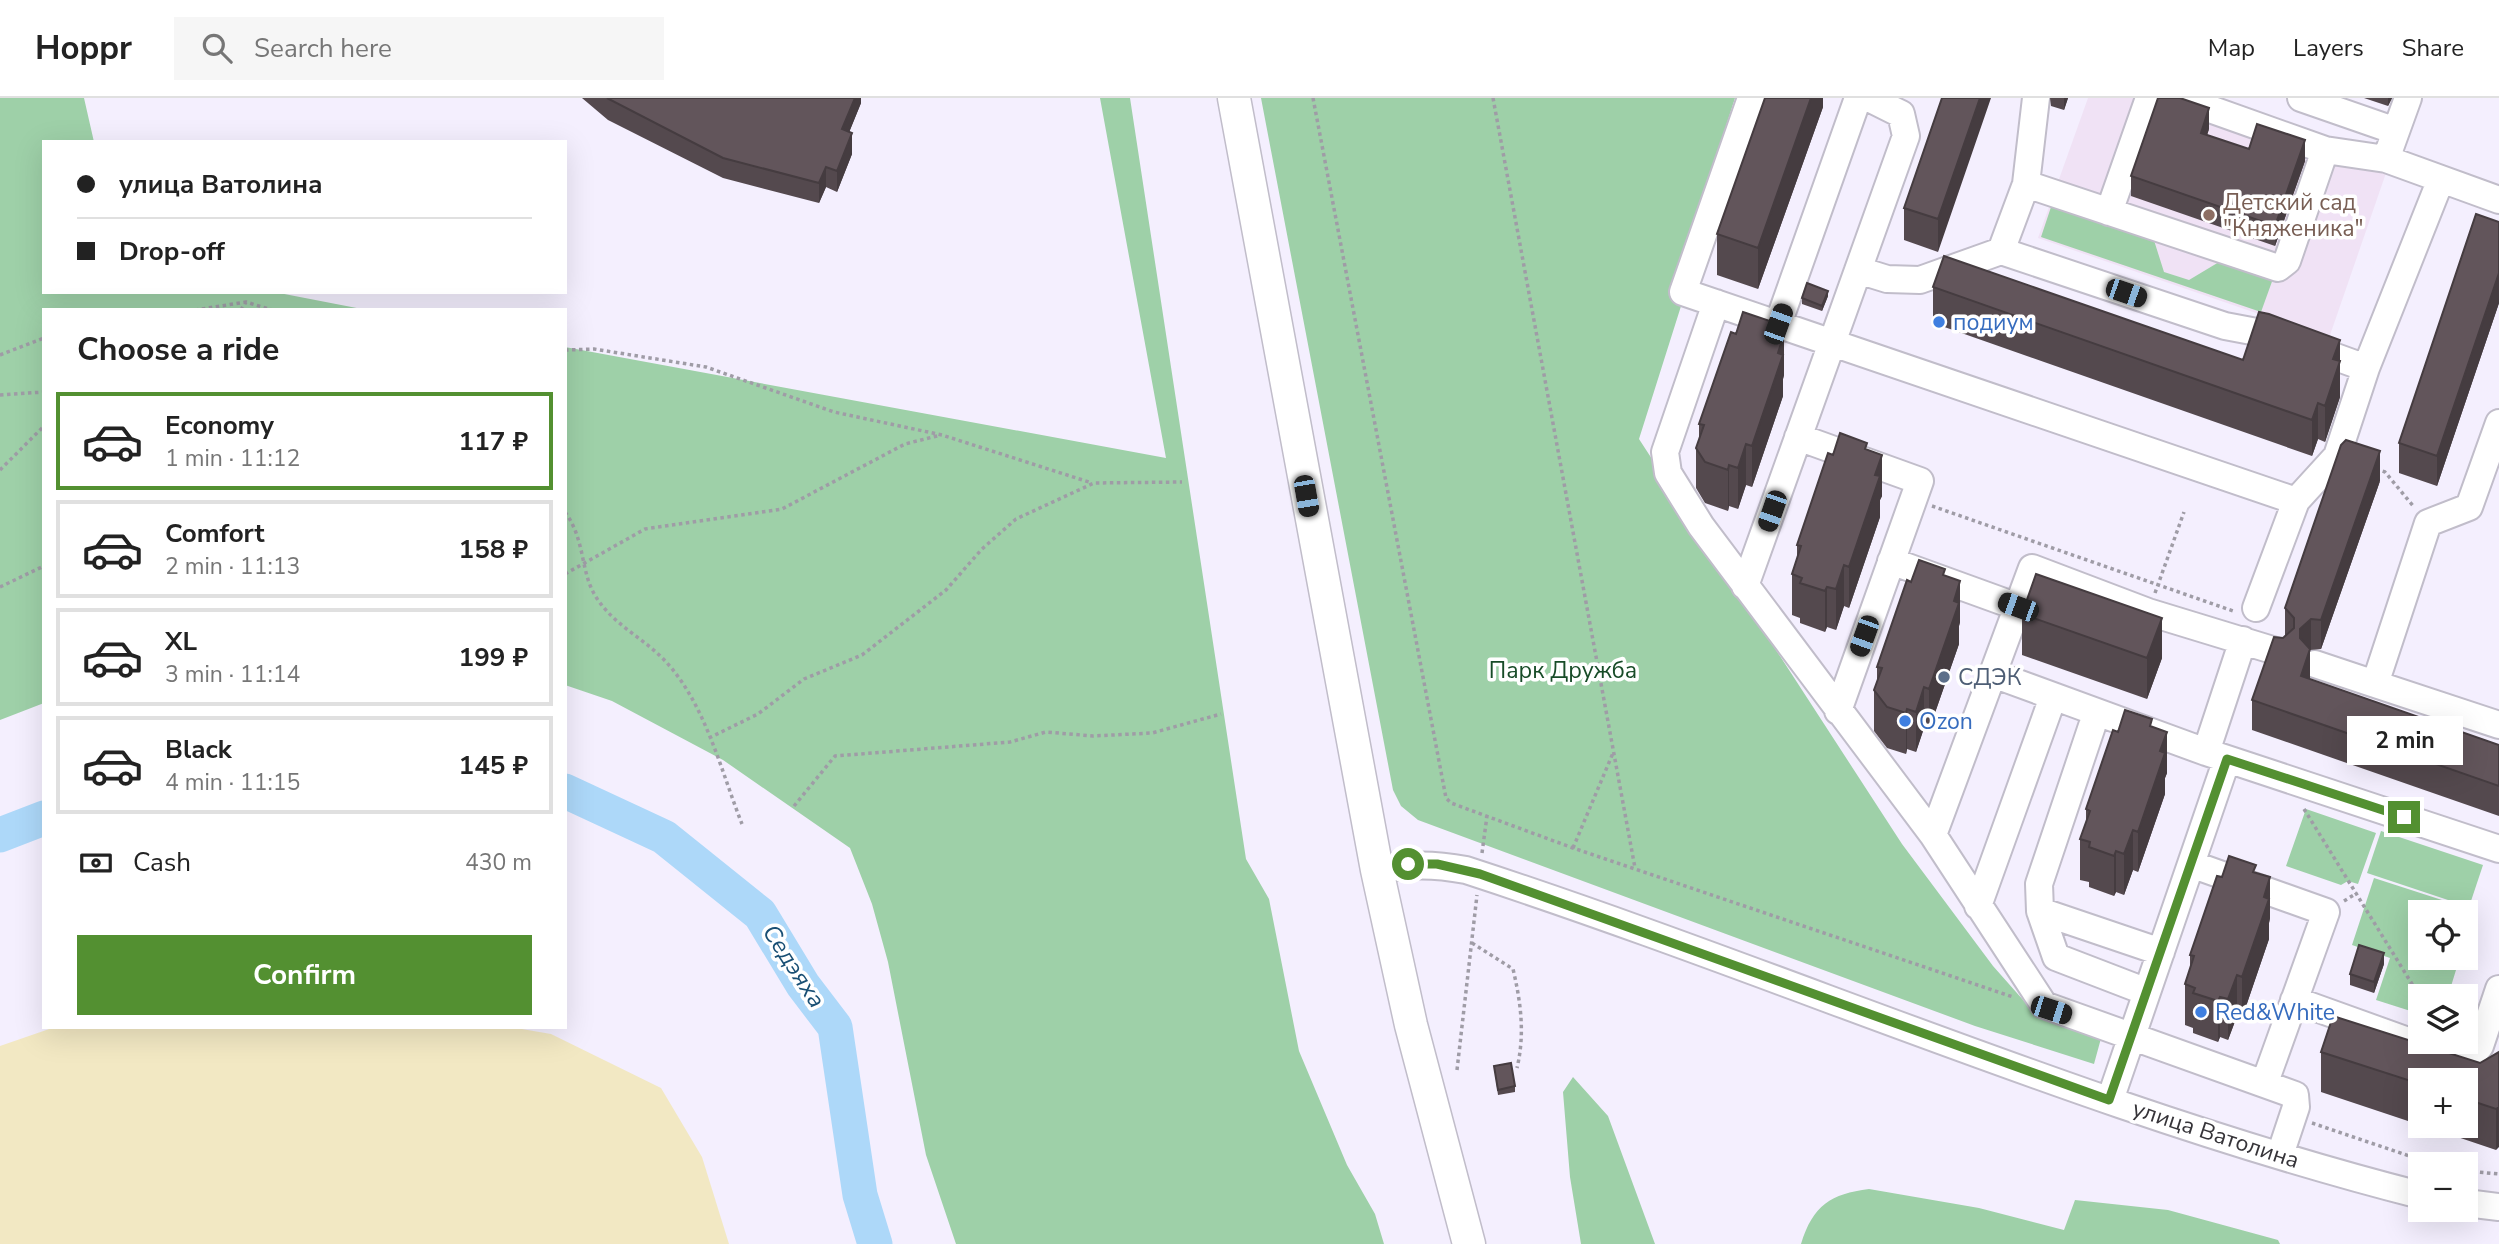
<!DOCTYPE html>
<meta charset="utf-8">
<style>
body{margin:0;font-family:"Nunito Sans",sans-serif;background:#f6f6f6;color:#222;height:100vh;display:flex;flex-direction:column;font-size:26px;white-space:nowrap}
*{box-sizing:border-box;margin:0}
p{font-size:23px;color:#767676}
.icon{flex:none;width:38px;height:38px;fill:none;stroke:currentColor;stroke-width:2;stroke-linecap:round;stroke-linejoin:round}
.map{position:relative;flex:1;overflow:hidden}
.side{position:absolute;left:42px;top:210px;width:525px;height:721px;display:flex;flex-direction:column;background:#fff;border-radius:0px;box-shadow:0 7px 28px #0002}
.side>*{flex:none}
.hud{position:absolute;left:42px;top:42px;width:525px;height:154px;border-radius:0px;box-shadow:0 7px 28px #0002;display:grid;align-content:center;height:154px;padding:0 35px;background:#fff}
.controls{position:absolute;left:2408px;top:802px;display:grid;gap:14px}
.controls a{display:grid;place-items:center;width:70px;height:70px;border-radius:0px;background:#fff;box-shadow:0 7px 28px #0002;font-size:35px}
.end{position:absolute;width:32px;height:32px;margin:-16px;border:9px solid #539031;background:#fff;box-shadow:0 0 0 4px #fff}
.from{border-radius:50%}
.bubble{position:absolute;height:49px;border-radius:0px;background:#fff;box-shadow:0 7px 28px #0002;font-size:23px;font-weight:700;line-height:49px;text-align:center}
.car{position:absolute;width:21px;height:42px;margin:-21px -10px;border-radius:9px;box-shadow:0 0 5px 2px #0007;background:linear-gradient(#222 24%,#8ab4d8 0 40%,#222 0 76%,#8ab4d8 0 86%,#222 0)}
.hud b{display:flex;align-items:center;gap:24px;height:66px;font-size:26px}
.hud b+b{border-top:2px solid #e0e0e0}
.hud i{width:18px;height:18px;background:#222}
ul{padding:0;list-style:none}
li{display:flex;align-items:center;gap:21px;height:98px;margin:0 14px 10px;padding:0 21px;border:4px solid #e0e0e0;border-radius:0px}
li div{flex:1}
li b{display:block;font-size:26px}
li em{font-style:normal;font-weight:700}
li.selected{border-color:#539031}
li>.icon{width:63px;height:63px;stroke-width:1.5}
h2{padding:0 35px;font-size:32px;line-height:84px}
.pay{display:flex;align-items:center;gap:18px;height:77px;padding:0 35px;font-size:26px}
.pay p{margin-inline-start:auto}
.cta{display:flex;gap:14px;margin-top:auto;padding:14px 35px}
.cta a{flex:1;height:80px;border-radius:0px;background:#539031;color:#fff;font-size:28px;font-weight:700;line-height:80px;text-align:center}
header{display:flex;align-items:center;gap:42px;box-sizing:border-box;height:98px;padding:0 35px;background:#fff;border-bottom:2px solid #e0e0e0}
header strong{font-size:33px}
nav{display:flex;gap:38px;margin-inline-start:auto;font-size:24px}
.search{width:490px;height:63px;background:#f6f6f6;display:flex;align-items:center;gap:18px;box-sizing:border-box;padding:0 24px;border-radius:0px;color:#767676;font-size:26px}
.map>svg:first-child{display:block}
</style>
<header>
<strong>Hoppr</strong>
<div class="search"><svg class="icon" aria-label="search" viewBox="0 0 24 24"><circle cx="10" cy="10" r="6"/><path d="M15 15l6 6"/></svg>Search here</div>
<nav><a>Map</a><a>Layers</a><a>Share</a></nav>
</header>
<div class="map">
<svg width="2499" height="1146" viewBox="0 0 2499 1146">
<rect width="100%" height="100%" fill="#f4effe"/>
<path fill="#f0e2f5" d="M2088,0H2214L2386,75L2329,240L2038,140Z"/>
<path fill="#9ed0a8" d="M0,0H84L94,44H44V194H274L367,212H44V605L0,622Z
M1100,0H1130L1246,761L1269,801L1299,953L1347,1067L1375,1116L1384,1146H956L926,1057L888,864L872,806L850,750L723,662L612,603L565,587V249L1166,360Z
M1261,0H1735L1671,200L1682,205L1639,341L1902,746L1993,868L2024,903L2103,933L2094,966L1975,928L1418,722L1401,708L1393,692Z
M2053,103L2152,136L2164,174L2189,182L2224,161L2274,178L2261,214L2041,139Z
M2306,711L2376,735L2358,786L2348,783L2341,787L2286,768Z
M2381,733L2483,767L2469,809L2367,775Z
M2374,780L2476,813L2466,843V814H2420V859H2460L2448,898H2420V916L2376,902L2390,860L2352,847Z
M1573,979L1608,1018L1655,1146H1581L1570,1079L1563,994Z
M1869,1091L1979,1110L2064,1132L2075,1102L2168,1112L2278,1142L2280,1146H1801C1813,1107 1831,1096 1869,1091Z"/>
<path fill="#f2e8c3" d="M55,929H510L551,936L661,990L702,1059L729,1146H0V948Z"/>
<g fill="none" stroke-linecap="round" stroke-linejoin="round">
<path stroke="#add8f9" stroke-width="35" d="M565,693L664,739L760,816L803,887L835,929L860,1097L875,1146
M0,737L44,720"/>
<defs>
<path id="minor" d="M1751,0L1683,194L2296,403L2256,510
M2179,0L2325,52L2386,61
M2301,0L2396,33
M2408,0L2386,61L2499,102
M2026,86L2278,170L2287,163L2325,52
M2109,114L2149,0
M2001,153L2225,228L2278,238L2366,270L2337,358L2296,403
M1858,172L1887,181L1920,182L2001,153L2026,86L2036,0
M1716,205L1665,354L1668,375L1701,428L1933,737
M1778,226L1858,0
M2366,270L2441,81
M2499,325L2469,409L2428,425L2375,586L2499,627
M1798,339L1920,383L1838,613
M1891,463L2018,509
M1745,488L1906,38L1901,16L1869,0
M2243,542L2206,654L2499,751
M2279,554L2148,514L2032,470L1933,737L2044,907L2295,997L2296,1009L2280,1057
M2315,566L2375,586
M1993,576L2206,654
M2092,628L2039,786L2040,813L2161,854
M2191,766L2326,814L2265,984
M1377,772C1408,766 1434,766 1466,772C1785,876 2094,1014 2420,1097
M1978,808L2053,599
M2040,813L2056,859L2147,894
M2294,902L2458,961L2473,956L2480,948L2499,891
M2110,1002L2227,661
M2466,1105L2499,1109"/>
<path id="major" d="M1234,0L1377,772L1411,927L1469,1146"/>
</defs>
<use href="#minor" stroke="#c1bdca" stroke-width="30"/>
<use href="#major" stroke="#c1bdca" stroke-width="35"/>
<path stroke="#9f9ca6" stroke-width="3.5" stroke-dasharray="3.5 3.5" stroke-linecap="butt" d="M1313,0L1446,700L1451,705L1573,750L2013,899
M1493,0L1635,770
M195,212L246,204L272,212
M241,212L246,204
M565,252L594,251L706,269L834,314L942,337L1092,385
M0,257L44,240
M0,297L44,294
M2376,371L2385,374L2414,409
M0,372L44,328
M1932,408L2236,514
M565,414C586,443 580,474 596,499C614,528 646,541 667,565C706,608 721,673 742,726
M565,476L645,431L782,411L905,346L941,337
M0,489L44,468
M2155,495L2184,414
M709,640L758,616L804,581L862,557L946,492L982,451L1016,421L1094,385L1182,384
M794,708L835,658L1010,644L1046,634L1093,638L1152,635L1221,616
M2304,711L2420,899
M1573,750L1613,655
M1482,755L1487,718
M2344,803L2357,795
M1472,845L1513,871C1521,905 1525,936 1517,970
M1457,972L1477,797
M2312,1025L2433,1066
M2466,1073L2499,1076"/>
<use href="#minor" stroke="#fff" stroke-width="26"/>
<use href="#major" stroke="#fff" stroke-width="32"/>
</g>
<path fill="#54494e" d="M582,0H861V5L849,34L852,56L837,94L826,89L819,105L723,80L608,22Z
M1823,0V9L1758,191L1717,177V136Z
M1942,0L1938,154L1904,142V110Z
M2050,0H2068L2064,12L2051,8Z
M2364,0H2392L2388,8Z
M2209,31L2207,37L2249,51L2305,63L2275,148L2131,98V78Z
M2499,124V205L2437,388L2399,375V345Z
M1933,189L2243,262L2340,278V299L2325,344L2318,341L2312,358L1933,225Z
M1828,198L1822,213L1802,206V200Z
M1770,231L1784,277L1783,281V298L1752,389L1746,387L1738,411L1729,408L1728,413L1705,405L1696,390V350L1699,341V326Z
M1867,352L1882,398L1880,402V419L1849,510L1844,508L1836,532L1827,529L1825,534L1800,525V520L1792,517V476L1797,462V447L1833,357Z
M2380,383L2321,551L2310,552V581L2499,647V718L2252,632V602L2285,538V510Z
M1945,478L1960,524L1959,528V546L1929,632L1924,630L1916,654L1907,651L1906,656L1887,650L1874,633V592L1877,584V569L1911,484Z
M2022,516L2162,560L2147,601L2022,557Z
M2152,629L2167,675L2165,680V696L2138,774L2133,772L2124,797L2116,794L2114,798L2089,789V784L2080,782V741L2086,726V711L2118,634Z
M2256,774L2270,820L2269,825V841L2242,920L2237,918L2228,942L2220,939L2218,944L2193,935V930L2185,927V886L2190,872V857L2222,779Z
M2384,866L2374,895L2350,887V876Z
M2321,954L2480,965L2499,954L2496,1052L2422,1027H2466V982H2420V1027L2321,994Z
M1494,968L1515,988V994L1498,997Z"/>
<path fill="#453c40" d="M854,0H861V5L842,52V31Z
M1811,0H1823V9L1758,191V150Z
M1980,0H1991L1938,154V121Z
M2064,0H2068L2064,12Z
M2388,0H2392L2388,8Z
M2209,10V31L2201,55V35Z
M852,35V56L837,94V73Z
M2305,42V63L2275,148V128Z
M826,69V89L819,105V85Z
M2499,175V205L2437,388V358Z
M1828,193V198L1822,213V208Z
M1784,236V277L1783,281V298L1752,389V348L1778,255Z
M2340,242V299L2325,344V308L2333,261Z
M2318,305V341L2312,358V322Z
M1746,346V387L1738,411V370Z
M2380,353V383L2321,551V522Z
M1882,357V398L1880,402V419L1849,510V469L1875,377Z
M1729,367V408L1728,413V372Z
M1844,467V508L1836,532V491Z
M1960,483V524L1959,528V546L1929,632V591L1954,503Z
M1827,489V529L1825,534V493Z
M2162,520V560L2147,601V560Z
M2311,521V551L2310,552V581L2301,578L2300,570V531Z
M1924,589V630L1916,654V614Z
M1907,611V651L1906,656V615Z
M2167,634V675L2165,680V696L2138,774V734L2160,653Z
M2133,732V772L2124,797V756Z
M2116,753V794L2114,798V758Z
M2270,779V820L2269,825V841L2242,920V879L2264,799Z
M2384,855V866L2374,895V884Z
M2237,877V918L2228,942V901Z
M2220,899V939L2218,944V903Z
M2499,1009V1049L2496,1052V1011Z"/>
<path fill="#62555b" stroke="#453c40" stroke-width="2" d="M607,0H855L842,31L852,35L837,73L826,69L819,85L723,60Z
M1765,0H1811L1758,150L1717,136Z
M1942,0H1980L1938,121L1904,110Z
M2158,0H2180L2209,10L2201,35L2249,51L2257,26L2305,42L2275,128L2131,78Z
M2476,116L2499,124V175L2437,358L2399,345Z
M1944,158L2243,262L2259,214L2269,216L2340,242L2333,261L2340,263L2325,308L2318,305L2312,322L1933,189Z
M1807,185L1828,193L1822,208L1802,200Z
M1743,214L1770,223L1767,230L1784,236L1778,255L1783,257L1752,348L1746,346L1738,370L1729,367L1728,372L1705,364L1696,350L1704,327L1699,326L1731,234L1736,236Z
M1840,335L1867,345L1865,351L1882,357L1875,377L1880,378L1849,469L1844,467L1836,491L1827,489L1825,493L1800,485L1802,480L1792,476L1801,448L1797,447L1828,355L1833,357Z
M2346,342L2380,353L2321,522L2311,521L2300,531V540L2310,551L2301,578L2499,647V688L2252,602L2274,539L2283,540L2294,530V520L2285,510L2341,347Z
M1919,462L1945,471L1943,477L1960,483L1954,503L1959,505L1929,591L1924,589L1916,614L1907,611L1906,615L1887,609L1874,592L1882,570L1877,569L1907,482L1911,484Z
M2036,476L2162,520L2147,560L2022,516Z
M2125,612L2152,621L2150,628L2167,634L2160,653L2165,655L2138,734L2133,732L2124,756L2116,753L2114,758L2089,749L2090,744L2080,741L2090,713L2086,711L2113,632L2118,634Z
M2229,758L2256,767L2253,774L2270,779L2264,799L2269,801L2242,879L2237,877L2228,901L2220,899L2218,903L2193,895L2195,890L2185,886L2194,858L2190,857L2217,778L2222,779Z
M2359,847L2384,855L2374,884L2350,876Z
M2333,918L2480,965L2499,954V1009L2496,1011L2466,1001V982H2420V986L2321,954Z
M1511,965L1515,988L1498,992L1494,968Z"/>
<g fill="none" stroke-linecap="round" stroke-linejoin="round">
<path stroke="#539031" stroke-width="9" d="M1408,766H1437L1480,776L2109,1002L2227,661L2404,719"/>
</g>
<circle fill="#8d6e63" stroke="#fff" stroke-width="2.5" cx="2209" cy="117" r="7"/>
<g fill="#3f7fe0" stroke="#fff" stroke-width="2.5">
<circle cx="1939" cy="224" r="7"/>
<circle cx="1905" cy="623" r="7"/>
<circle cx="2201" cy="914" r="7"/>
</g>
<circle fill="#5c6f8a" stroke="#fff" stroke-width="2.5" cx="1944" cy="579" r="7"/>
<g text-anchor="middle" stroke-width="7" stroke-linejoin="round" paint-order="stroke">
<g font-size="23" fill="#785e54" stroke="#fff" text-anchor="start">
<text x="2223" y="112">Детский сад<tspan x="2223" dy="26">"Княженика"</tspan></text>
</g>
<g font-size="23" fill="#366cbe" stroke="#fff" text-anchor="start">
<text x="1953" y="232">подиум</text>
<text x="1919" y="631">Ozon</text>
<text x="2215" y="922">Red&amp;White</text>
</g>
<g font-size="23" fill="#184c28" stroke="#fff">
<text x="1563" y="580">Парк Дружба</text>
</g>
<g font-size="23" fill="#4e5e75" stroke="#fff" text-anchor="start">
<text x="1958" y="587">СДЭК</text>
</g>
<g font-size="23" fill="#363439" stroke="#fff">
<text transform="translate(2216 1036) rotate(18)" y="8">улица Ватолина</text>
</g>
<g font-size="24" font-style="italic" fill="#194f74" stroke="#fff">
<text transform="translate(794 868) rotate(57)" y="8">Седэяха</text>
</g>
</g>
</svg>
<div class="controls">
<a><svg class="icon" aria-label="locate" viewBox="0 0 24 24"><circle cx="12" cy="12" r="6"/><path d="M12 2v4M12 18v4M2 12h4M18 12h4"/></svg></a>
<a><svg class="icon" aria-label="layers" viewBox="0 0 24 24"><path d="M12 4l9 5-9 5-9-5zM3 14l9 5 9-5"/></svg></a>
<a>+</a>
<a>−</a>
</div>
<i class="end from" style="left:1408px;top:766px"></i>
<i class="end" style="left:2404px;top:719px"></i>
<div class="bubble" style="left:2347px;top:618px;width:116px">2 min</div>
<i class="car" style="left:2126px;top:195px;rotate:109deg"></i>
<i class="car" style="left:1778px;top:226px;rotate:20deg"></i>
<i class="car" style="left:1306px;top:398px;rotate:170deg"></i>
<i class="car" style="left:1772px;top:413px;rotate:199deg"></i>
<i class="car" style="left:2018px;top:509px;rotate:290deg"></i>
<i class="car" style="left:1864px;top:538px;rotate:200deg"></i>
<i class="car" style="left:2051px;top:912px;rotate:108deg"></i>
<div class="hud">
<b><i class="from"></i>улица Ватолина</b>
<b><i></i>Drop-off</b>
</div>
<section class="side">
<h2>Choose a ride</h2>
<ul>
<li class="selected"><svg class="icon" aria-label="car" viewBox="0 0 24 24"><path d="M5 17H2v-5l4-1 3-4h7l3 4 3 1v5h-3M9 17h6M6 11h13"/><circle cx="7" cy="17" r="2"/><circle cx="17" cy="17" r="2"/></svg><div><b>Economy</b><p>1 min · 11:12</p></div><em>117 ₽</em></li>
<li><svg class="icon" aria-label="car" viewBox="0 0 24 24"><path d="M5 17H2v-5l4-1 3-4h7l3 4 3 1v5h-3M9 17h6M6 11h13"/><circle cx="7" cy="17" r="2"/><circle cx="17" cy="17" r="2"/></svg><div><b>Comfort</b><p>2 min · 11:13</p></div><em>158 ₽</em></li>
<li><svg class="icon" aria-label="car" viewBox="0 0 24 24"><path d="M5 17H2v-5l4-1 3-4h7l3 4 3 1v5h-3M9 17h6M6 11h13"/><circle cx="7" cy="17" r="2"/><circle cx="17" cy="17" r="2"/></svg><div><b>XL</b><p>3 min · 11:14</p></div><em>199 ₽</em></li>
<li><svg class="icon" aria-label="car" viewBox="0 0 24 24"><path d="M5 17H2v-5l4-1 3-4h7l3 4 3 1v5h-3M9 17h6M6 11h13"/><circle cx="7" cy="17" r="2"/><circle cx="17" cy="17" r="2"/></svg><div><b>Black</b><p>4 min · 11:15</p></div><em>145 ₽</em></li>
</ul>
<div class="pay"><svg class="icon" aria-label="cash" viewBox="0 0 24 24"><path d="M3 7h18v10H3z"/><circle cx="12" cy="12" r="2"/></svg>Cash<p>430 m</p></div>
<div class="cta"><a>Confirm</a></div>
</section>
</div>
